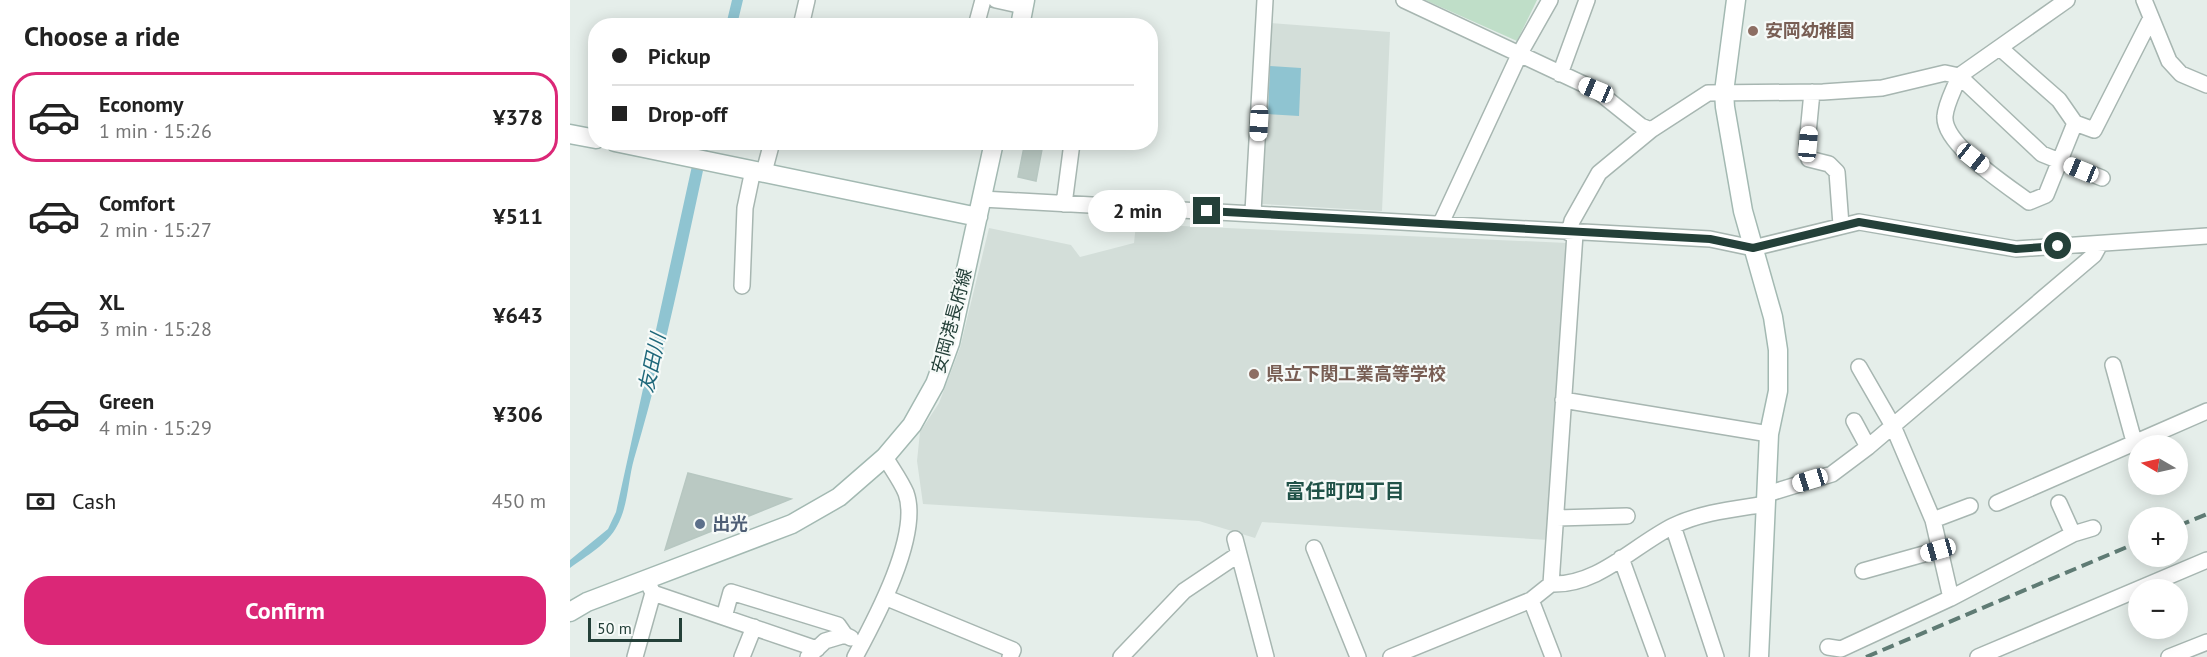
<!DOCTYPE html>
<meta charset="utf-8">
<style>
body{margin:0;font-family:"PT Sans","Noto Sans JP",sans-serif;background:#f2f2f2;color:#222;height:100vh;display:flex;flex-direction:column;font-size:22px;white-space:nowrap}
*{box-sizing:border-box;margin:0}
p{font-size:20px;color:#767676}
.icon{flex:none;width:33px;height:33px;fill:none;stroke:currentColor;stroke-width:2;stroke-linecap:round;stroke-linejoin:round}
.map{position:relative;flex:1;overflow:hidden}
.details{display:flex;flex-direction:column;background:#fff;width:570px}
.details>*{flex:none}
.guide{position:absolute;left:18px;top:18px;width:570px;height:132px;border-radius:24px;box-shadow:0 3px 15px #0003;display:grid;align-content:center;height:132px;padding:0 24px;background:#fff}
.needle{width:39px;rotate:279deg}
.tools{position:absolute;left:1558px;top:435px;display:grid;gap:12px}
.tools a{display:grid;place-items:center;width:60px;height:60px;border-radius:50%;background:#fff;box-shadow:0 3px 15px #0003;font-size:30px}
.scale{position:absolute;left:18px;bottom:15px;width:94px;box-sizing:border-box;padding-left:6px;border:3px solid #244039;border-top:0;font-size:16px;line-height:21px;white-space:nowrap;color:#244039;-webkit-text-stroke:4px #f6faf8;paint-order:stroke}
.end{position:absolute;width:27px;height:27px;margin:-14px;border:8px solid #244039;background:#fff;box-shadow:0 0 0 3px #fff}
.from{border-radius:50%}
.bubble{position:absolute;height:42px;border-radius:21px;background:#fff;box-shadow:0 3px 15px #0003;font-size:20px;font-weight:600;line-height:42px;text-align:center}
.car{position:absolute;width:18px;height:36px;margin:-18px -9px;border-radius:8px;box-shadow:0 0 4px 2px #0007;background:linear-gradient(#fff 24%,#345 0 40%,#fff 0 76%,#345 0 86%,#fff 0)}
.guide b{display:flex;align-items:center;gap:21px;height:57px;font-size:22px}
.guide b+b{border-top:2px solid #e0e0e0}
.guide i{width:15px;height:15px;background:#222}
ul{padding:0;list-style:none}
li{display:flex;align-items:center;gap:18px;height:90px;margin:0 12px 9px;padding:0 12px;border:3px solid transparent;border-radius:24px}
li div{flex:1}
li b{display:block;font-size:22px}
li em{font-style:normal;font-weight:600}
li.selected{border-color:#db2777}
li>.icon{width:54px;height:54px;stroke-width:1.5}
h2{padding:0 24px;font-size:27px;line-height:72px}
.pay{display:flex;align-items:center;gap:15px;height:66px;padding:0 24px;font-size:22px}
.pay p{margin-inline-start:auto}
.button{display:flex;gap:12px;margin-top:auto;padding:12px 24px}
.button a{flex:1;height:69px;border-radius:24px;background:#db2777;color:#fff;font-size:24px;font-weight:600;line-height:69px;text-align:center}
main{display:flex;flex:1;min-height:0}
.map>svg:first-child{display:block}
</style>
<main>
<section class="details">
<h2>Choose a ride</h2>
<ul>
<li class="selected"><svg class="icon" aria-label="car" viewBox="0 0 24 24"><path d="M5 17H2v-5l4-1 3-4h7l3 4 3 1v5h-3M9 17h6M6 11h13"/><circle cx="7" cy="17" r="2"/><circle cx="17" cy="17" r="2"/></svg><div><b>Economy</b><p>1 min · 15:26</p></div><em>¥378</em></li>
<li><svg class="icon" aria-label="car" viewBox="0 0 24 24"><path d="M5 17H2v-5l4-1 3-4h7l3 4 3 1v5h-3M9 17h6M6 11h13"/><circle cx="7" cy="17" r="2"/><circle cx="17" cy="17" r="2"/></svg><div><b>Comfort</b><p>2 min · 15:27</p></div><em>¥511</em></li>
<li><svg class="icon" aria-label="car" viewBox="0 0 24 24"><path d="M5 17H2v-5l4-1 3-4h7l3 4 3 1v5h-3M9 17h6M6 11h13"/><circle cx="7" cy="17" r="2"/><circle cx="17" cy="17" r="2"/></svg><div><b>XL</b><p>3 min · 15:28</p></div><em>¥643</em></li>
<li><svg class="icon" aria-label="car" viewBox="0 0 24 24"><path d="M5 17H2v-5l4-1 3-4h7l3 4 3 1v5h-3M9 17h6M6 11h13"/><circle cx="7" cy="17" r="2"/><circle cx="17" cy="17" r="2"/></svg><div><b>Green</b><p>4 min · 15:29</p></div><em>¥306</em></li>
</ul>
<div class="pay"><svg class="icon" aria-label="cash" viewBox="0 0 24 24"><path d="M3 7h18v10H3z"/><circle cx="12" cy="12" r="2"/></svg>Cash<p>450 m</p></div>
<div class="button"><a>Confirm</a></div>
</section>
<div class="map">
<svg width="1637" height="657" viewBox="0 0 1637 657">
<rect width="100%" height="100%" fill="#e5eeea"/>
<path fill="#d3ded9" d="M686,22L820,32L812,211L675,203Z
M566,224L997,243L978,540L692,522L685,538L629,521L353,504L347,461L350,432L369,403L390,348L419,228L501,245L510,257L564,243Z"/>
<path fill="#bfdec8" d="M855,0H967L947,41Z"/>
<path fill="#8fc4d1" d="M162,0H173L167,25H156Z
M700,66L731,68L729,116L698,114Z
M127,143H139C116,248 95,355 64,459C58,480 58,507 47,526C38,544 16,556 0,568V560L38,529L46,512Z"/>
<path fill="#bac9c3" stroke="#b7c7c1" stroke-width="1.5" d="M455,142L473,144L466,181L448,177Z
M118,473L221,499L95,550Z"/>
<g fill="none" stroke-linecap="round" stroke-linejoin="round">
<defs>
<path id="street" d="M426,0L454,6
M834,0L1026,90L1071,126L1081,130
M1574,0L1599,61L1611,74L1637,85
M231,26L237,0
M406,26L413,0
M1430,48L1489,100L1505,123L1476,195L1459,202C1438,186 1372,144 1375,116C1376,103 1385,88 1389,76L1472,154L1532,178
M990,74L1017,0
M1242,92L1237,144L1239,159L1259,164L1267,172L1271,225
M1505,123L1524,130L1581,18
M194,172L202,142
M412,199L1140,239L1183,248L1289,222L1446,249L1637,236
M494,204L502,143
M683,212L695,0
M871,223L950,53L980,0
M999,233L1002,221L1029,173L1081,130L1138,93L1253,92L1312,88L1375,73L1389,76L1497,0
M172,286L175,208L183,170
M1543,365L1565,445
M1289,367L1323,426L1363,520L1381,598L1503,534L1523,528
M993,400L1199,434
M1284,421L1298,447
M1197,494L1262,474L1298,447L1524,255L1530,244
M1427,503L1637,411
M1489,503L1503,534
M987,518L1057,516
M1363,520L1400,506
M1103,526L1146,657
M665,539L696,657
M744,548L788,657
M1051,558L1087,657
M1293,571L1368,550
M981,584C1028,586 1063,546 1103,526C1132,512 1165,509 1196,504
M83,593L247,649
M317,598L443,650L440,657
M961,600L983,657
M154,617L161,592L268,625L275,635
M1258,647L1271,649L1381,598
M65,657L83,593L79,585
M172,657L184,627
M238,657L255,641L275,635L281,638
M285,657C305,620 351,535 336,493C331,481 322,469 315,457
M551,657L614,591L669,554
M821,657L961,600L981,584L1005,234
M1408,657L1637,560
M1599,657L1637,642"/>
<path id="secondary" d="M1166,0L1154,92L1155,107L1173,211L1203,317L1208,350V391L1199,434L1189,657
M450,26L455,0
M0,134L26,139
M45,142L408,217
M0,612L17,602L222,524L269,497L315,457L342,425L365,384L380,343L424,142"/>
</defs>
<use href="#street" stroke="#a7b6b1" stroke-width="18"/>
<use href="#secondary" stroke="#a3b9b2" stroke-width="21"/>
<use href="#street" stroke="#fff" stroke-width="15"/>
<use href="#secondary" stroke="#fff" stroke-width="18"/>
<path stroke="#5f7b74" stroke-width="4" stroke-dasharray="12 6" stroke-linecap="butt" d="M1608,526L1637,514
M1296,657L1569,542"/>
</g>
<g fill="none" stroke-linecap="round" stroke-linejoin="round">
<path stroke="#244039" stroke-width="8" d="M637,211L1140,239L1183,248L1289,222L1446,249L1488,246"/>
</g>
<g fill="#8d6e63" stroke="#f6faf8" stroke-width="2">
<circle cx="1183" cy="31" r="6"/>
<circle cx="684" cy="374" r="6"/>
</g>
<circle fill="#5c6f8a" stroke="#f6faf8" stroke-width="2" cx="130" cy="524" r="6"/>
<g text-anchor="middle" stroke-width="4.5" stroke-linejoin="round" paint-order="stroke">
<g font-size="18" font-weight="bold" fill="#785e54" stroke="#f6faf8" text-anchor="start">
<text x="1195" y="37">安岡幼稚園</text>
<text x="696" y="380">県立下関工業高等学校</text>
</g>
<g font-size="18" fill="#244039" stroke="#f6faf8">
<text transform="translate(382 321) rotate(-75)" y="6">安岡港長府線</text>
</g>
<g font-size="18" font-weight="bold" fill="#4e5e75" stroke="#f6faf8" text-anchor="start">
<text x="142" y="530">出光</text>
</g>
<g font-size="20" font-style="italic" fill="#1f687b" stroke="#f6faf8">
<text transform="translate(82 363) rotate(-78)" y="7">友田川</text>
</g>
<g font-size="20" font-weight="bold" fill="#205248" stroke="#f6faf8">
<text x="775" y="498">富任町四丁目</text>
</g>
</g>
</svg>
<div class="tools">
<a><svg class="needle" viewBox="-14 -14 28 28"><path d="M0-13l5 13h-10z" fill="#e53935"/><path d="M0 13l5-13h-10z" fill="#767676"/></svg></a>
<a>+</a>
<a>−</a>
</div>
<div class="scale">50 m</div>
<i class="end from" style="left:1488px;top:246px"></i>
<i class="end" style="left:637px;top:211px"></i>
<div class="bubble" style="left:518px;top:190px;width:99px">2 min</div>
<i class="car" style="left:1026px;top:90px;rotate:293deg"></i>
<i class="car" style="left:689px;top:123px;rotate:183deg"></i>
<i class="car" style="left:1238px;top:144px;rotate:5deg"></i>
<i class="car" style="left:1403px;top:158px;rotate:129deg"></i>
<i class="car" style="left:1511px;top:170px;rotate:292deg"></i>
<i class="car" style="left:1240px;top:480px;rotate:253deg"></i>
<i class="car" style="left:1368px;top:550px;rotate:254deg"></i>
<div class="guide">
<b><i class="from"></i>Pickup</b>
<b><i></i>Drop-off</b>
</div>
</div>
</main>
